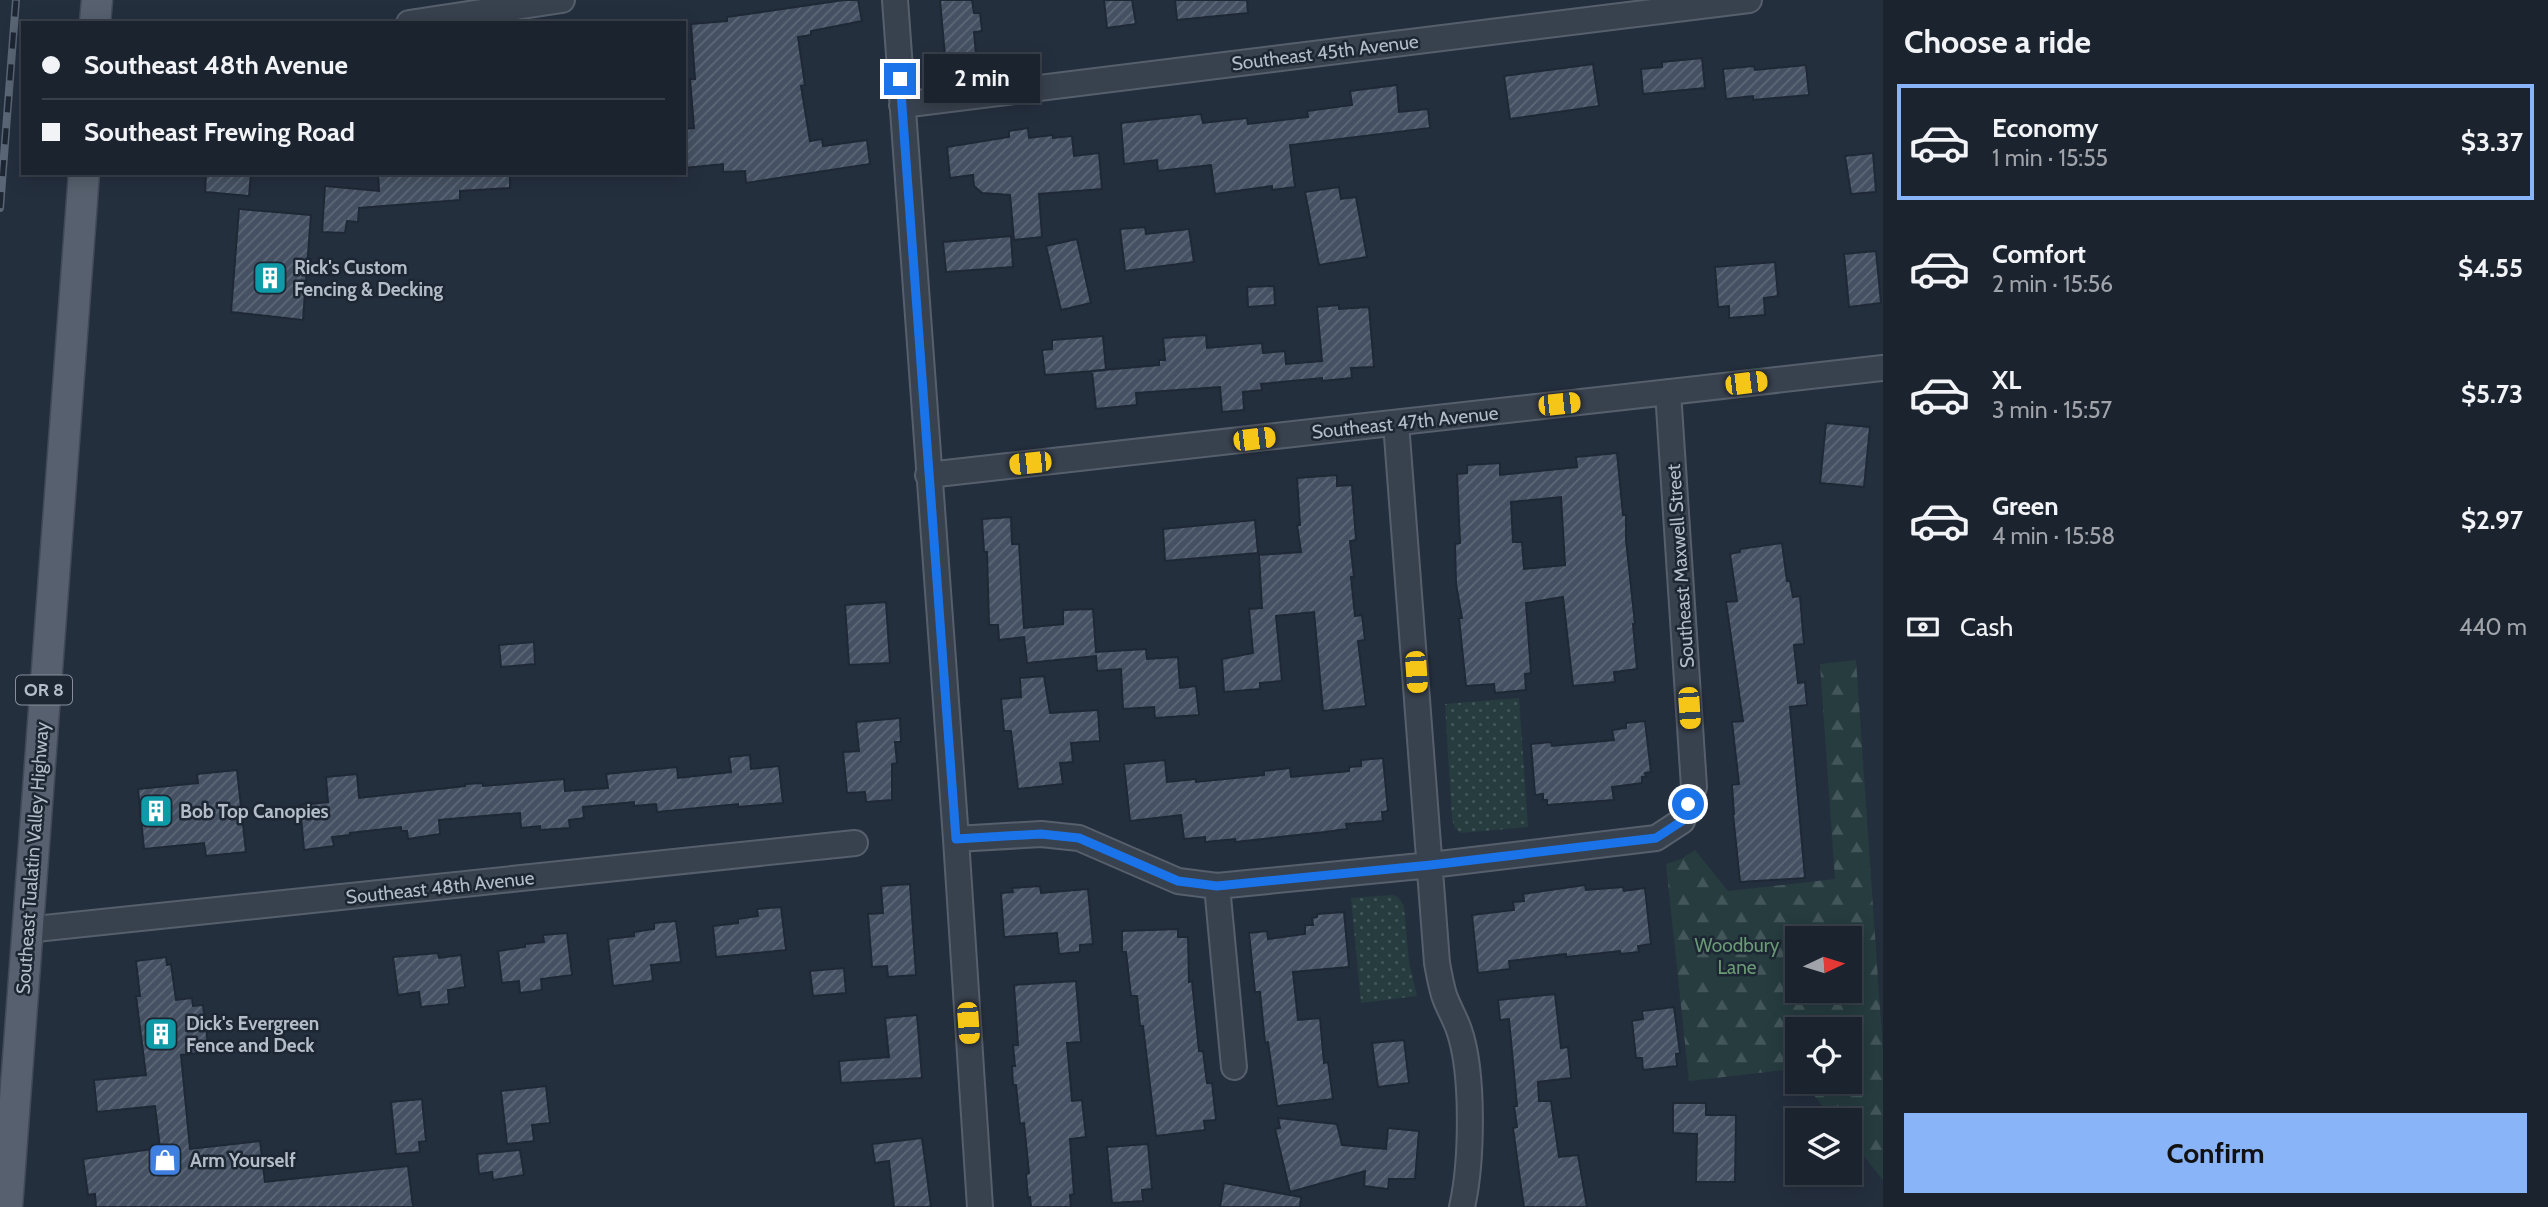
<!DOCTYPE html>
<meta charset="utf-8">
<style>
body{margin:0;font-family:Cabin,sans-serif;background:#242b36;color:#f1f3f6;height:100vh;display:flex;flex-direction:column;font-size:26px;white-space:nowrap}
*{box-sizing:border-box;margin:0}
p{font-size:23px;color:#a0a4aa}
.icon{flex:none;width:38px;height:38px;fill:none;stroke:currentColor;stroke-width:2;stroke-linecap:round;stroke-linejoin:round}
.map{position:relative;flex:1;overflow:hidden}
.drawer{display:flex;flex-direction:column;background:#1b232e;width:665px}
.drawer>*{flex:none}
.hud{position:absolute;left:21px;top:21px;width:665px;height:154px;border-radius:0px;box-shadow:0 4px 18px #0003,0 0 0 2px #39404a;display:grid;align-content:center;height:154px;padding:0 21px;background:#1b232e}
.needle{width:46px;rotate:86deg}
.tools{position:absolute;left:1785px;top:926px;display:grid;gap:14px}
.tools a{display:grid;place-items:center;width:77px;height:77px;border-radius:0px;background:#1b232e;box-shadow:0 4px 18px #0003,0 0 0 2px #39404a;font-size:35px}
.end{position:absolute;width:32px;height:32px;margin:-16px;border:9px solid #1a73e8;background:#fff;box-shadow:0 0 0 4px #fff}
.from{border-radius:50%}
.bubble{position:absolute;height:49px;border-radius:0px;background:#1b232e;box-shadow:0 4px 18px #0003,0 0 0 2px #39404a;font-size:23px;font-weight:800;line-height:49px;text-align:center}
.car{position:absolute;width:21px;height:42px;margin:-21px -10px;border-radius:9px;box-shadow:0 0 5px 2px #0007;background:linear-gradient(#f5c518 24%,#345 0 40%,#f5c518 0 76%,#345 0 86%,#f5c518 0)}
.hud b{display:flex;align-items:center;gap:24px;height:66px;font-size:26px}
.hud b+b{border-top:2px solid #39404a}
.hud i{width:18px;height:18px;background:#f1f3f6}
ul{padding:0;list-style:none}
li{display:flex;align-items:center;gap:21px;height:116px;margin:0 14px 10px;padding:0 7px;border:4px solid transparent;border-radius:0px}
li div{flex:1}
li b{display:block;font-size:26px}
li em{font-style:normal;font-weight:800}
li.current{border-color:#8ab4f8}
li>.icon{width:63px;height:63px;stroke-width:1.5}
h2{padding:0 21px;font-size:32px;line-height:84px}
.pay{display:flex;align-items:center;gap:18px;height:77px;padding:0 21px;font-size:26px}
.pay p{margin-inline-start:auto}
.primary-button{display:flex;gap:14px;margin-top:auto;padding:14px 21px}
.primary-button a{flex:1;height:80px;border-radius:0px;background:#8ab4f8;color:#111;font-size:28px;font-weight:800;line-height:80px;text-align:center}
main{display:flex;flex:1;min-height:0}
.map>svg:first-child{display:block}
</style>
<main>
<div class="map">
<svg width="1883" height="1207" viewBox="0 0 1883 1207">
<defs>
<pattern id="grass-dots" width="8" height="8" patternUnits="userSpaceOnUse" patternTransform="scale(1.75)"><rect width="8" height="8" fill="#263c3f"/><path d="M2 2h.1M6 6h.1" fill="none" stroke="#435659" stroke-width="1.8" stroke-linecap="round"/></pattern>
<pattern id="forest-firs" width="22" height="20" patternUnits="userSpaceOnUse" patternTransform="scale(1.75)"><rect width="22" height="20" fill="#263c3f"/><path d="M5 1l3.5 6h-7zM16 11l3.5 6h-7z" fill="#435659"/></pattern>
<pattern id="building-hatch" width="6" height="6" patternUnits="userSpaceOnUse" patternTransform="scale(1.75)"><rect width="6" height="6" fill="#455162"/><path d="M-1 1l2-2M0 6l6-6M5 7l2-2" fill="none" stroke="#5d6877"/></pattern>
</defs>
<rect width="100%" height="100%" fill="#242f3e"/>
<path fill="url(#grass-dots)" d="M1519,698L1528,827L1460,833L1455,828L1452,819L1445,704Z
M1392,895L1398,897L1404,906L1409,962L1417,996L1361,1003L1351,898Z"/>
<path fill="url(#forest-firs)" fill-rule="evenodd" d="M1856,660L1883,1052V1180L1850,1139V1120H1834L1803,1082H1850V1029H1797V1074L1793,1069L1689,1081L1666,864L1681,859L1695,850L1728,891L1835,879L1820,664ZM1797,938H1850V990H1797Z"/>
<path fill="url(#building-hatch)" stroke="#1f2835" stroke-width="2" fill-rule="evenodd" d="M844,0H858L862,21L811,31V35L798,37L805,85L801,86L810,141L822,139L823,146L867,140L870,164L746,183L745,171L723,172V164L684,168V129L694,128L690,79H695L691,24L727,21V17Z
M940,0H972L974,13H980L982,31L974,32L976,54L945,56Z
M1104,0H1132L1136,24L1107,28Z
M1175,0H1247L1248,13L1177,20Z
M1702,58L1705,88L1643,94L1641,69L1662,67V62Z
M1593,64L1599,106L1510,119L1504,76Z
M1806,65L1809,95L1753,100V96L1726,99L1723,69L1754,66L1755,70Z
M1397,85L1399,112L1428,109L1430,128L1290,145L1295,187L1272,190V186L1215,194L1211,165L1158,171L1157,160L1124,164L1121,123L1201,114L1203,123L1247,118L1248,124L1308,117L1307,111L1352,105L1350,91Z
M1028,128L1029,138L1053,135V138L1072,136L1074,156L1099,153L1102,189L1039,194L1042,237L1014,240L1010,195L982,193L974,186L973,175L950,178L947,147L1009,137V131Z
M1873,153L1876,192L1851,194L1845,156Z
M206,173H251L249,196L205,192Z
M378,173H510V188L460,191V200L359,208L358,222L347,221L345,233L322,232L325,186L379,191Z
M1339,187L1341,199L1356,197L1367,257L1319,265L1305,192Z
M239,209L311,215L303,320L231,312Z
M1145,227L1146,234L1189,229L1194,262L1125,271L1120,229Z
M1011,236L1013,267L946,272L943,242Z
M1077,239L1091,303L1061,310L1046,246Z
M1876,251L1881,303L1849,307L1844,254Z
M1775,262L1778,296L1764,298L1765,315L1729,318V306L1718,307L1715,267Z
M1274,286L1275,305L1248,307L1247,287Z
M1339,305V309L1369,307L1374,367L1351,368L1352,378L1322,381V378L1261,384L1262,390L1243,392L1244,410L1222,412L1220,387L1136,393L1137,405L1096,409L1092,371L1159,365V360H1165L1163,338L1206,335L1207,348L1262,343L1263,353L1285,351L1286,364L1322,361L1317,307Z
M1103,336L1106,370L1045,375L1042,350L1052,349V340Z
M1826,423L1870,427L1864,487L1820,483Z
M1617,453L1623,515H1626V540L1635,624H1633L1637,669L1614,672L1615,682L1573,686L1563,597L1526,603L1531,673L1525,674L1526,690L1495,693L1494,684L1466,686L1459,618H1462L1456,584L1455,544L1460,543L1457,474L1467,473V465L1500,463V475L1577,467L1576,457ZM1561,497L1565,565L1524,569L1522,542H1513L1511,502Z
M1337,475V486L1352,485L1356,540L1350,541L1354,577H1351L1355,616L1362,615L1365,640L1358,641L1366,706L1323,711L1314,612L1276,616L1282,681L1260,683V689L1224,692L1222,659L1253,653L1249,609L1262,608L1259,555L1301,552L1297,525H1300L1297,478Z
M1011,517L1012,544H1019L1024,628L1063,624V610L1093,609L1096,652L1146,649L1147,659L1178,657L1180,688L1196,686L1199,715L1155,718L1154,707L1123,709L1121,669L1097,671L1096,656L1027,663L1024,637L999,640L998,625H989L987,552H984L982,519Z
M1255,520L1258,553L1165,561L1163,529Z
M1782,543L1787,581H1790L1793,597L1800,596L1804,644L1794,645L1798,683L1805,682L1807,705L1790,707L1805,878L1740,882L1733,814H1734L1732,785L1739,784L1732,722L1743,721L1726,602L1737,601L1730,554L1740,552V549Z
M886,602L890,663L849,665L845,605Z
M534,642L535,664L501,667L499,645Z
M1044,676L1050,713L1098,710L1100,741L1071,743L1073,762L1060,763L1063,784L1018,789L1011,731H1004L1001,699L1021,697L1020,678Z
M900,718L901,742H895L897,763L892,764V800L866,802L865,792L847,793L843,752L859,751L856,722Z
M1645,721L1651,772L1645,773L1646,777H1642V783L1612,787L1614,800L1547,805V800H1543V794L1535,795L1531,744L1551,742L1552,746L1614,740L1612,730L1626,728V723Z
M750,755L751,769L779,766L783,803L738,807V804L657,812L656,804L634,806V802L583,807L584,818L569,820L570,828L540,830V826L521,828L520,813L439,820L440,834L408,839L407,831H401V827L350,833V835L332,837L334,846L304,850L300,805L328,802L326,777L357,774L359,798L465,786V784L483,783V786L564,779L565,791L608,788L606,774L677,767L678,778L731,772L729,757Z
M1383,758L1388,811L1382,812L1383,821L1346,824L1347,829L1325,832L1235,842V839L1205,842V837L1184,839L1181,815L1130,821L1124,764L1165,760L1167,782L1196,779V782L1264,775V771L1290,768L1291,777L1349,771V767L1361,766V760Z
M237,770L246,852L206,856L204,843L144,849L138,789L198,783L197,774Z
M910,884L916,975L888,977L887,966L872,967L868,914L883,913L881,886Z
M1585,885L1586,890L1623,887L1624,891L1645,888L1651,944L1638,946L1639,952L1621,954L1620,951L1566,957V954L1509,961L1510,969L1478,973L1472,915L1514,910L1513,902L1524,901L1523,894Z
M1040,886L1041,893L1088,889L1093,944L1080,945V952L1059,954L1057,933L1004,937L1001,893L1013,892L1012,888Z
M781,907L786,950L716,957L713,926L738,923V919L758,916L757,909Z
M1344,912L1349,967L1293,972L1298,1020L1320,1018L1324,1063L1328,1062L1333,1099L1277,1106L1268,1042L1265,1043L1260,992H1255L1249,933L1267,931L1268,939L1305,934V925H1313L1312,918L1317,917V914Z
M676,921L681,962L651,965L653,981L613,986L608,939L634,936V932L654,929V923Z
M1178,929V937H1188L1189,982L1192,981L1199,1051H1203L1207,1083H1212L1216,1120L1204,1121L1205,1130L1156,1136L1143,1026H1140L1137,996H1131L1126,952H1122V931Z
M567,933L572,975L541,979L542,990L520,993L519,981L502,983L498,951L525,947V944L544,942L543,935Z
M438,953L439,958L461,955L465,987L448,990L449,1004L421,1007L419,992L398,995L393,957Z
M166,957L167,965L171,964L176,1000L192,998L193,1006L203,1005L209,1052L181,1055L190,1149L260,1141L265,1182L408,1166L413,1207H96L95,1194L88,1195L83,1159L160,1148L155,1106L97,1112L94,1080L146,1075L136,996H140L136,961Z
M844,968L846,993L813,996L810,971Z
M1076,981L1081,1042L1067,1043L1072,1101L1082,1100L1086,1137L1070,1139L1074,1194L1070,1195L1071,1207H1031L1030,1197L1028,1198L1026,1174L1029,1173L1024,1123L1020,1124L1016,1085H1013L1012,1066H1015L1013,1045H1018L1014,985Z
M1555,994L1561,1048L1568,1047L1571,1078L1538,1082L1539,1101H1551L1559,1157L1578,1155L1587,1207H1524L1521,1187L1513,1128L1517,1127L1514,1106H1517L1509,1019L1500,1020L1498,1000Z
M1674,1007L1680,1053L1676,1054L1677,1066L1643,1070L1642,1058H1636L1632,1021L1643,1019L1642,1011Z
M917,1015L922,1078L841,1083L839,1061L889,1057L885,1018Z
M1404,1040L1409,1083L1378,1087L1372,1043Z
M546,1086L550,1123L532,1125L534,1141L507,1144L501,1091Z
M422,1099L426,1141L419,1142L420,1152L396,1154L391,1102Z
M1673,1103H1706V1115H1736L1735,1182H1696L1697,1134L1673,1133Z
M1278,1118L1337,1124L1342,1145L1386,1149L1388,1128L1419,1131L1415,1179H1389L1388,1189L1364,1186L1365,1171L1290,1192L1275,1129L1280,1128Z
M922,1138L931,1207H894L889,1161L875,1163L872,1144Z
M1148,1144L1152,1189L1142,1190L1143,1201L1112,1203L1107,1147Z
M520,1150L524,1175L493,1180L492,1172L479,1174L477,1154Z
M1224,1183L1301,1197L1300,1207H1220Z"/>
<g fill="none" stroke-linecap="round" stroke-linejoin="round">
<defs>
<path id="minor" d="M895,0L956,839L980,1207
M409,23L562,0
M902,105L1749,0
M1396,423L1437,963C1439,974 1441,985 1444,995C1448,1007 1455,1018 1459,1030C1474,1073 1472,1163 1462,1207
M928,475L1883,368
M956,839L1041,834L1079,838L1178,881L1217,886L1431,865L1656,838L1682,821L1694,787L1668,392
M1217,886L1234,1067
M26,930L855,843"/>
<path id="major" d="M95,23L97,0
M7,1207L84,173"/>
</defs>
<use href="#minor" stroke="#565f6c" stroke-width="28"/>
<use href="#major" stroke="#414a57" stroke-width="33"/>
<use href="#minor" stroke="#38414e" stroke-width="24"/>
<use href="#major" stroke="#56606e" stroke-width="30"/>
<defs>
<path id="rail" d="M0,208L16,0"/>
</defs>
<use href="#rail" stroke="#5a6575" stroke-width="8"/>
<use href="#rail" stroke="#1d2633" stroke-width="5" stroke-dasharray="16" stroke-linecap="butt"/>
</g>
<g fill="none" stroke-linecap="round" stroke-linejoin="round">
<path stroke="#1a73e8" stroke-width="9" d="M900,79L956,839L1041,834L1079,838L1178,881L1217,886L1431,865L1656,838L1682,821L1688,804"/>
</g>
<defs>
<symbol id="building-square" viewBox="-11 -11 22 22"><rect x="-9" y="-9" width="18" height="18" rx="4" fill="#0f9aa8" stroke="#1d2633"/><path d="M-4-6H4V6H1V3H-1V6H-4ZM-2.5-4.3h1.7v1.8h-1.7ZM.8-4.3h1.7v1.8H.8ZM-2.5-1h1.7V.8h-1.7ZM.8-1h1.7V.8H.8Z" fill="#fff"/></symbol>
<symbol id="shop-square" viewBox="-11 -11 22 22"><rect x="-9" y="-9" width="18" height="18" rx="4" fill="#3f7fe0" stroke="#1d2633"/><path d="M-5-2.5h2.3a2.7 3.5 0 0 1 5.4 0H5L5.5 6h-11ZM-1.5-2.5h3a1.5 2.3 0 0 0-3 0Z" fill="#fff"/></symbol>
</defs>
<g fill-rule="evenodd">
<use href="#building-square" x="251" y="259" width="38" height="38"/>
<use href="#building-square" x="137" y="792" width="38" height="38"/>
<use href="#building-square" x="142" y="1015" width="38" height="38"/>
<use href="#shop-square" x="146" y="1141" width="38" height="38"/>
</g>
<g text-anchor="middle" stroke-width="5" stroke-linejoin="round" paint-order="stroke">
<rect fill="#1d2633" stroke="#878f9c" stroke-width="2" x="16" y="675.5" width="56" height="29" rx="5"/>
<g font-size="18" font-weight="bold" fill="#b4bcc9">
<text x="44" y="696">OR 8</text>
</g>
<g font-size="19" fill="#b4bcc9" stroke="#1d2633">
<text transform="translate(1325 52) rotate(-7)" y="7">Southeast 45th Avenue</text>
<text transform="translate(1405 422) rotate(-6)" y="7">Southeast 47th Avenue</text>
<text transform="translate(1680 566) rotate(-94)" y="7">Southeast Maxwell Street</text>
<text transform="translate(32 858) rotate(-86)" y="7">Southeast Tualatin Valley Highway</text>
<text transform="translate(440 887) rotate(-6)" y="7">Southeast 48th Avenue</text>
</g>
<g font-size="19" font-weight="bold" fill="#b4bcc9" stroke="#1d2633" text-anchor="start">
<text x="294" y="274">Rick's Custom<tspan x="294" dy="22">Fencing &amp; Decking</tspan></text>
<text x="180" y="818">Bob Top Canopies</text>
<text x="186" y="1030">Dick's Evergreen<tspan x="186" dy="22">Fence and Deck</tspan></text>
<text x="190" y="1167">Arm Yourself</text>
</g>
<g font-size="19" fill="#6b9a76" stroke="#1d2633">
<text x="1737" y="952">Woodbury<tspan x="1737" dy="22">Lane</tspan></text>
</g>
</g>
</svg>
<div class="tools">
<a><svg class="needle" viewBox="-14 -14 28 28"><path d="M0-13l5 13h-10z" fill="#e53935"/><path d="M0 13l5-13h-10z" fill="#a0a4aa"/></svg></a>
<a><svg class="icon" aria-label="locate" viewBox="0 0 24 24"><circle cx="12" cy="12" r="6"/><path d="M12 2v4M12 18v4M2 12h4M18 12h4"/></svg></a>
<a><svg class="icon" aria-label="layers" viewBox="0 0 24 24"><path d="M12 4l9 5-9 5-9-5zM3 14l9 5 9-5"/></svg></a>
</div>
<i class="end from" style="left:1688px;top:804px"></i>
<i class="end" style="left:900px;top:79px"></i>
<div class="bubble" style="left:924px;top:54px;width:116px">2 min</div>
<i class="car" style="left:1746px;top:383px;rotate:83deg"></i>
<i class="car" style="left:1559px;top:404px;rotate:84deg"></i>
<i class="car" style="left:1254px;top:439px;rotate:83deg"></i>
<i class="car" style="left:1030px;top:463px;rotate:264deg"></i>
<i class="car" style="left:1416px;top:672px;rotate:176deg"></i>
<i class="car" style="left:1689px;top:708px;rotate:176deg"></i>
<i class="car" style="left:968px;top:1023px;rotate:176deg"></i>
<div class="hud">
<b><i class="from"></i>Southeast 48th Avenue</b>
<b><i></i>Southeast Frewing Road</b>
</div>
</div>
<section class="drawer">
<h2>Choose a ride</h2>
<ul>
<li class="current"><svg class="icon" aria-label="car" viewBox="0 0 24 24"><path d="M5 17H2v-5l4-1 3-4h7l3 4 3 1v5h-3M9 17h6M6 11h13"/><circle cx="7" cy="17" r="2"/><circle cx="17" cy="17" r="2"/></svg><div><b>Economy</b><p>1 min · 15:55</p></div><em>$3.37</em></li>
<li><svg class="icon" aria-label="car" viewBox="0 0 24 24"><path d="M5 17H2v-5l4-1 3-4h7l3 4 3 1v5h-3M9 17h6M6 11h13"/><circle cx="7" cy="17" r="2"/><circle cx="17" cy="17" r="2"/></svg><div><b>Comfort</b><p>2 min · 15:56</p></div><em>$4.55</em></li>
<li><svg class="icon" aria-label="car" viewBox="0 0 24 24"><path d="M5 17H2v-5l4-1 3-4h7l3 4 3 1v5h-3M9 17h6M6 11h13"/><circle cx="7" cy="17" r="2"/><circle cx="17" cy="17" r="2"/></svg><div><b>XL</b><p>3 min · 15:57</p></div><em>$5.73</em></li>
<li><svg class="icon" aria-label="car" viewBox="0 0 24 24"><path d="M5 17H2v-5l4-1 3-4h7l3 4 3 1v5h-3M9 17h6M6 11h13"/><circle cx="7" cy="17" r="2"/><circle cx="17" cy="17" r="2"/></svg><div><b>Green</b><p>4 min · 15:58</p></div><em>$2.97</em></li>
</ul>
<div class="pay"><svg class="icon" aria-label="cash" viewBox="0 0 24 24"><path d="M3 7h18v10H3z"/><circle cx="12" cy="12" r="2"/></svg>Cash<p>440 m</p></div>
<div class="primary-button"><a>Confirm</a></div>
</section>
</main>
